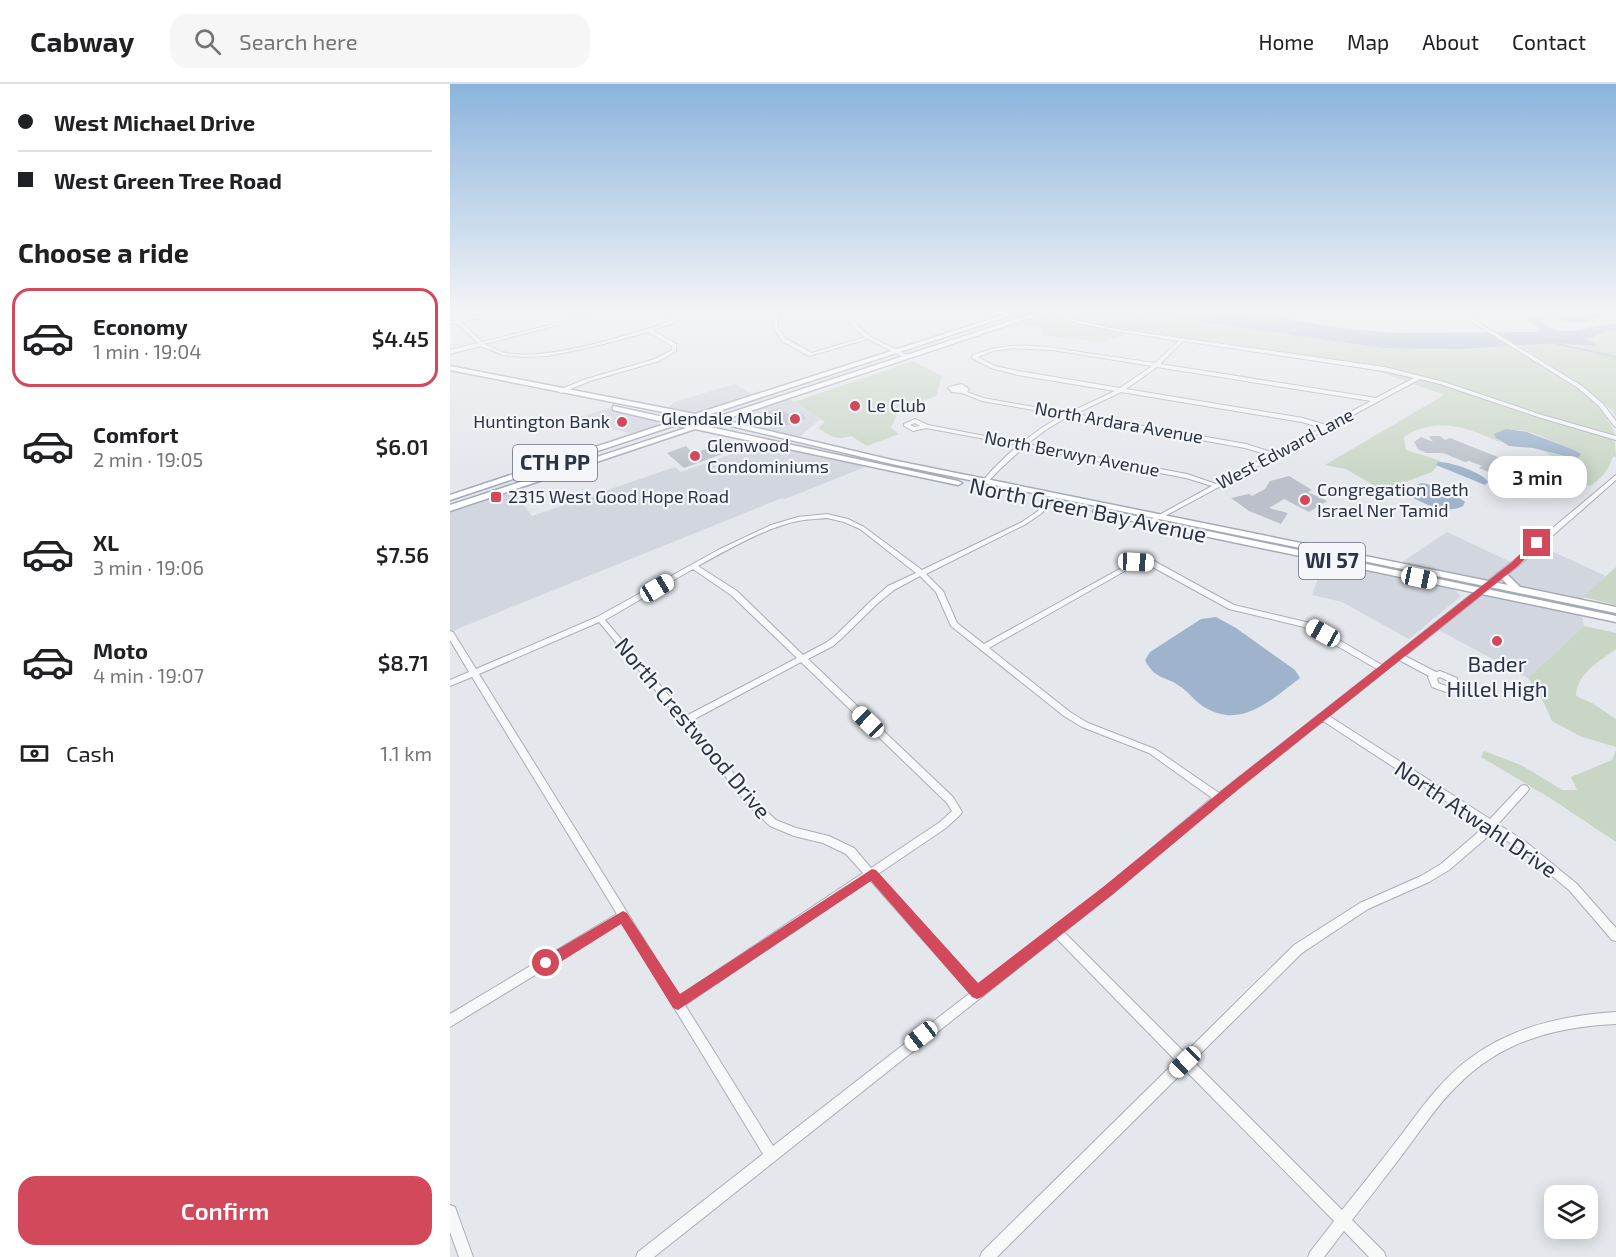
<!DOCTYPE html>
<meta charset="utf-8">
<style>
body{margin:0;font-family:"Exo 2",sans-serif;background:#f6f6f6;color:#202124;height:100vh;display:flex;flex-direction:column;font-size:22px;white-space:nowrap}
*{box-sizing:border-box;margin:0}
p{font-size:20px;color:#757577}
.icon{flex:none;width:33px;height:33px;fill:none;stroke:currentColor;stroke-width:2;stroke-linecap:round;stroke-linejoin:round}
.map{position:relative;flex:1;overflow:hidden}
.details{display:flex;flex-direction:column;background:#fff;width:450px}
.details>*{flex:none}
.hud{display:grid;align-content:center;height:132px;padding:0 18px;background:#fff}
.controls{position:absolute;left:1094px;top:1101px;display:grid;gap:12px}
.controls a{display:grid;place-items:center;width:54px;height:54px;border-radius:12px;background:#fff;box-shadow:0 3px 15px #0003;font-size:30px}
.end{position:absolute;width:27px;height:27px;margin:-14px;border:8px solid #d1495b;background:#fff;box-shadow:0 0 0 3px #fff}
.from{border-radius:50%}
.bubble{position:absolute;height:42px;border-radius:18px;background:#fff;box-shadow:0 3px 15px #0003;font-size:20px;font-weight:600;line-height:42px;text-align:center}
.car{position:absolute;width:18px;height:36px;margin:-18px -9px;border-radius:8px;box-shadow:0 0 4px 2px #0007;background:linear-gradient(#fff 24%,#345 0 40%,#fff 0 76%,#345 0 86%,#fff 0)}
.hud b{display:flex;align-items:center;gap:21px;height:57px;font-size:22px}
.hud b+b{border-top:2px solid #e0e0e0}
.hud i{width:15px;height:15px;background:#202124}
ul{padding:0;list-style:none}
li{display:flex;align-items:center;gap:18px;height:99px;margin:0 12px 9px;padding:0 6px;border:3px solid transparent;border-radius:18px}
li div{flex:1}
li b{display:block;font-size:22px}
li em{font-style:normal;font-weight:600}
li.current{border-color:#d1495b}
li>.icon{width:54px;height:54px;stroke-width:1.5}
h2{padding:0 18px;font-size:27px;line-height:72px}
.pay{display:flex;align-items:center;gap:15px;height:66px;padding:0 18px;font-size:22px}
.pay p{margin-inline-start:auto}
.button{display:flex;gap:12px;margin-top:auto;padding:12px 18px}
.button a{flex:1;height:69px;border-radius:18px;background:#d1495b;color:#fff;font-size:24px;font-weight:600;line-height:69px;text-align:center}
header{display:flex;align-items:center;gap:36px;box-sizing:border-box;height:84px;padding:0 30px;background:#fff;border-bottom:2px solid #e0e0e0}
header strong{font-size:28px}
nav{display:flex;gap:33px;margin-inline-start:auto;font-size:21px}
.search{width:420px;height:54px;background:#f6f6f6;display:flex;align-items:center;gap:15px;box-sizing:border-box;padding:0 21px;border-radius:18px;color:#757577;font-size:22px}
main{display:flex;flex:1;min-height:0}
.map>svg:first-child{display:block}
</style>
<header>
<strong>Cabway</strong>
<div class="search"><svg class="icon" aria-label="search" viewBox="0 0 24 24"><circle cx="10" cy="10" r="6"/><path d="M15 15l6 6"/></svg>Search here</div>
<nav><a>Home</a><a>Map</a><a>About</a><a>Contact</a></nav>
</header>
<main>
<section class="details">
<div class="hud">
<b><i class="from"></i>West Michael Drive</b>
<b><i></i>West Green Tree Road</b>
</div>
<h2>Choose a ride</h2>
<ul>
<li class="current"><svg class="icon" aria-label="car" viewBox="0 0 24 24"><path d="M5 17H2v-5l4-1 3-4h7l3 4 3 1v5h-3M9 17h6M6 11h13"/><circle cx="7" cy="17" r="2"/><circle cx="17" cy="17" r="2"/></svg><div><b>Economy</b><p>1 min · 19:04</p></div><em>$4.45</em></li>
<li><svg class="icon" aria-label="car" viewBox="0 0 24 24"><path d="M5 17H2v-5l4-1 3-4h7l3 4 3 1v5h-3M9 17h6M6 11h13"/><circle cx="7" cy="17" r="2"/><circle cx="17" cy="17" r="2"/></svg><div><b>Comfort</b><p>2 min · 19:05</p></div><em>$6.01</em></li>
<li><svg class="icon" aria-label="car" viewBox="0 0 24 24"><path d="M5 17H2v-5l4-1 3-4h7l3 4 3 1v5h-3M9 17h6M6 11h13"/><circle cx="7" cy="17" r="2"/><circle cx="17" cy="17" r="2"/></svg><div><b>XL</b><p>3 min · 19:06</p></div><em>$7.56</em></li>
<li><svg class="icon" aria-label="car" viewBox="0 0 24 24"><path d="M5 17H2v-5l4-1 3-4h7l3 4 3 1v5h-3M9 17h6M6 11h13"/><circle cx="7" cy="17" r="2"/><circle cx="17" cy="17" r="2"/></svg><div><b>Moto</b><p>4 min · 19:07</p></div><em>$8.71</em></li>
</ul>
<div class="pay"><svg class="icon" aria-label="cash" viewBox="0 0 24 24"><path d="M3 7h18v10H3z"/><circle cx="12" cy="12" r="2"/></svg>Cash<p>1.1 km</p></div>
<div class="button"><a>Confirm</a></div>
</section>
<div class="map">
<svg width="1166" height="1173" viewBox="0 0 1166 1173">
<rect width="100%" height="100%" fill="#e4e7ec"/>
<path fill="#d2d6de" d="M285,300L305,313L283,320L242,328L215,327L224,318Z
M336,313L370,335L347,355L298,340L285,333L284,330Z
M162,323L201,333L211,342L187,351L124,335Z
M316,358L420,381L335,415L332,414L0,548V424L61,404L82,432L225,383L231,388Z
M997,448L1065,480L1086,460L1156,492L1129,518L1072,506L1052,490L1040,500L948,481Z
M874,478L1003,505L1011,512L959,555L892,518L862,511Z
M1031,507L1131,528L1134,542L1078,594L983,543Z"/>
<path fill="#c9d6c5" d="M604,228H712L900,251L1049,255L1132,307L1153,328L1164,347L1166,373L1163,372C1158,387 1153,393 1140,402L1131,400L1130,391L1117,381L1093,367L1127,375C1111,362 1089,347 1068,346C1061,346 1052,351 1046,354L1052,359C1017,344 989,331 954,353L956,366L991,377L982,388L952,399L935,408L896,385L875,381L994,311L930,288L874,278L877,275L683,247L653,258L592,251L590,241L556,244Z
M1166,241V333L1163,327L1130,300L1059,255Z
M463,277L492,292L486,312L450,325L441,344L449,350L417,362L401,352C387,357 380,352 368,344L375,338L344,318Z
M1166,483V521L1133,513Z
M1134,542L1166,549V565C1149,578 1127,589 1126,612L1142,619L1166,635V663L1132,653L1102,637L1094,619L1078,594Z
M1166,666V758L1100,714L1031,673L1034,667L1071,681L1112,706H1127L1121,693L1162,676Z"/>
<path fill="#9fb4cc" d="M681,228H729L761,232L764,231L753,228H799L891,244L947,249L1087,248L1090,245L1077,236L1082,233L1128,235L1145,228H1166C1163,229 1134,239 1130,239C1117,240 1104,231 1092,237C1109,257 1143,241 1166,239V245L1135,255L1147,261L1144,262L1109,259L1010,265L934,264Z
M1056,345L1077,348L1124,366L1131,370L1127,375L1083,364L1059,362L1046,354L1044,350Z
M988,378C999,377 1034,389 1038,398L1035,401L986,381Z
M972,399C987,402 1003,408 1015,418L1013,422C995,432 966,417 951,406Z
M766,533L786,544L845,586L850,594C821,616 792,645 756,624C746,619 740,609 731,603C715,591 706,597 695,576L700,568L751,535Z"/>
<g fill="none" stroke-linecap="round" stroke-linejoin="round">
<path stroke="#9fb4cc" stroke-width="1.5" d="M1103,259L1166,273"/>
</g>
<path fill="#bbc0ca" d="M329,324L341,332L349,329L356,334L342,341H334L322,333L319,334L312,330Z
M979,352H990L995,356L1000,354L1070,382L1087,383L1097,387L1102,396L1093,402L1076,401L1070,397L1065,399L1029,384L1032,382L1019,377L1015,378L993,369H976L968,365L964,358L971,353L983,358Z
M272,360L281,367L234,384L217,369L236,362L241,367H250Z
M839,392L862,406L858,408L877,417L859,428L834,415L819,424L838,429L831,440L799,427L781,414L799,410L802,412L815,405L820,397Z"/>
<g fill="none" stroke-linecap="round" stroke-linejoin="round">
<defs>
<path id="minor" d="M0,228H2L9,235L42,228H48V229L11,238L32,258L152,228H158L35,260C41,263 47,266 52,268C86,277 147,260 180,250C194,246 207,243 220,237L225,228H229L224,239L202,246L226,260V267L209,277L140,297L111,309L109,308V306L136,295L205,275L222,266V262L198,248L150,261L98,272L74,273L53,271L31,262L0,270V266L28,259L7,239L0,240V238L5,236L0,231Z
M325,228H329L327,243L336,255L362,269L415,253C405,246 399,239 396,228H400C411,256 437,258 460,273L455,274L418,255L359,272L332,257L323,243Z
M598,228H603L625,236L666,245L934,283L994,298L1092,331L1166,352V356L1088,333L990,300L970,295L700,440L698,439V437L762,402L736,394L574,363L549,386L532,404H528L527,403L545,383L568,361L476,344L463,347L454,342V340L465,335L478,341L571,359L593,343L613,331L532,317L512,309L502,308L498,304L499,303L512,300L519,305L517,308L533,314L618,329L665,307L568,291L541,284L522,274V272C559,255 598,263 636,269C659,272 682,276 705,279L729,257L666,247L624,238ZM733,257L934,287L964,294L926,314L710,280ZM563,264L603,266L702,282L670,304L568,287L545,282L528,273L543,267ZM707,283L921,317L876,341L853,334L676,305ZM671,308L852,338L872,344L824,369L796,360L625,330ZM619,332L795,364L819,371L766,400L737,390L577,360L597,345ZM465,339L470,342L464,343L460,341Z
M1006,228H1011L1132,302L1153,320L1166,337V343L1164,342L1149,322L1128,304Z
M1166,391V396L1068,482L955,572L986,588L990,587L1007,594L1009,603L1008,605L996,608L982,603L978,593L979,592L949,576L879,632L1040,735L1071,702L1074,701L1077,702L1079,705L1077,708L1048,740L1076,758L1127,800L1166,844V857L1162,856L1119,806L1068,764L1042,747L1034,756L999,786L979,798L918,825L852,869L743,977L892,1126C912,1101 932,1076 952,1050C973,1022 993,993 1023,972C1065,942 1115,931 1166,928V940C1105,943 1051,957 1007,1002C989,1019 976,1039 961,1059C942,1085 922,1110 902,1136L934,1168L936,1173H919L894,1147L874,1173H858L860,1168L884,1137L735,986L547,1173H530L532,1168L726,977L606,854L204,1173H186L188,1168L313,1070L172,838L0,943V930L167,830L22,593L0,602V596L19,588L0,556V547L3,548L26,585L147,533L268,466L321,441L348,433L377,430L398,435L414,443L472,486L572,438L588,427L602,411L604,410L607,412L592,429L576,440L476,490L493,507L507,539L534,560L686,476L704,477L784,521L860,539L932,581L1062,478ZM377,434L394,438L410,445L466,489L438,502L422,516L385,552L377,558L353,571L287,507L248,482C277,466 317,443 348,437C358,435 368,435 377,434ZM687,480L699,481L779,525L854,543L927,585L769,709L705,665L638,639L620,628L539,564ZM243,485L281,511L347,574L236,632L155,536ZM470,492L486,508L501,542L614,632L632,643L699,669L762,714L654,804L529,902L428,790L496,744L510,731L512,728L503,713L358,575L383,562L391,555L428,519L444,506ZM149,538L232,638L299,722L320,742L344,752L373,759L396,770L413,789L229,912L29,590ZM351,578L497,719L502,727L490,738L421,784L404,764L379,752L346,744L326,736L305,716L241,637ZM990,593L1000,598L1001,601L996,602L988,599L987,594ZM873,637L1034,742L1026,750L991,780L971,792L910,819L844,861L735,969L614,848L662,810L772,717ZM420,796L520,909L323,1062L235,921Z
M0,1121L5,1123L23,1173H9L0,1148Z"/>
<path id="major" d="M563,228H571L254,332L264,334L588,228H596L595,229L273,336L442,376L1058,501L1047,490L1052,487L1055,488L1070,503L1166,523V529L442,380L264,338L0,286V282L245,330Z
M163,322L508,397L512,399L508,401L245,345L0,427V421L236,344L226,341L0,416V411L218,339L163,326Z
M647,424L1166,532V538L644,429L643,427Z"/>
</defs>
<use href="#minor" stroke="#a9aeb7" stroke-width="2"/>
<use href="#major" stroke="#a3abb8" stroke-width="3"/>
<use href="#minor" fill="#f7f8fa" fill-rule="evenodd"/>
<use href="#major" fill="#fff" fill-rule="evenodd"/>
</g>
<linearGradient id="sky" x2="0" y2="1"><stop stop-color="#8bb4dd"/><stop offset="0.58" stop-color="#f3f4f6"/><stop offset="1" stop-color="#f3f4f6" stop-opacity="0"/></linearGradient>
<rect width="1166" height="392" fill="url(#sky)"/>
<path fill="#d1495b" d="M1084,457L1091,459L1068,482L790,704L662,811L532,913L527,915L522,913L421,797L228,926L223,924L171,840L101,884L96,885L91,884L90,879L91,875L173,827L177,829L230,910L422,785L426,786L528,899L653,803L782,698L1062,478Z"/>
<g fill="#d1495b" stroke="#f4f6f9" stroke-width="2">
<circle cx="405" cy="322" r="6"/>
<circle cx="345" cy="335" r="6"/>
<circle cx="172" cy="338" r="6"/>
<circle cx="245" cy="372" r="6"/>
<rect x="40" y="407" width="12" height="12" rx="3"/>
<circle cx="855" cy="416" r="6"/>
<circle cx="1047" cy="557" r="6"/>
</g>
<g text-anchor="middle" stroke-width="4.5" stroke-linejoin="round" paint-order="stroke">
<g font-size="18" fill="#2b3445" stroke="#f4f6f9" text-anchor="start">
<text x="417" y="328">Le Club</text>
<text x="333" y="341" text-anchor="end">Glendale Mobil</text>
<text x="160" y="344" text-anchor="end">Huntington Bank</text>
<text x="257" y="368">Glenwood<tspan x="257" dy="21">Condominiums</tspan></text>
<text x="867" y="412">Congregation Beth<tspan x="867" dy="21">Israel Ner Tamid</tspan></text>
<text x="58" y="419">2315 West Good Hope Road</text>
</g>
<g font-size="18" fill="#2b3445" stroke="#f4f6f9">
<text transform="translate(669 339) rotate(10)" y="6">North Ardara Avenue</text>
<text transform="translate(835 365) rotate(-28)" y="6">West Edward Lane</text>
<text transform="translate(622 370) rotate(11)" y="6">North Berwyn Avenue</text>
</g>
<g fill="#f4f6f9" stroke="#676e7b" stroke-width="1.5">
<rect x="63" y="361" width="84" height="36" rx="4.5"/>
<rect x="849" y="459" width="66" height="36" rx="4.5"/>
</g>
<g font-size="21" font-weight="bold" fill="#2b3445">
<text x="105" y="386">CTH PP</text>
<text x="882" y="484">WI 57</text>
</g>
<g font-size="22" fill="#2b3445" stroke="#f4f6f9">
<text transform="translate(638 426) rotate(12)" y="8">North Green Bay Avenue</text>
<text transform="translate(243 644) rotate(50)" y="8">North Crestwood Drive</text>
<text transform="translate(1026 735) rotate(34)" y="8">North Atwahl Drive</text>
</g>
<g font-size="22" fill="#2b3445" stroke="#f4f6f9">
<text x="1047" y="588">Bader<tspan x="1047" dy="25">Hillel High</tspan></text>
</g>
</g>
</svg>
<div class="controls">
<a><svg class="icon" aria-label="layers" viewBox="0 0 24 24"><path d="M12 4l9 5-9 5-9-5zM3 14l9 5 9-5"/></svg></a>
</div>
<i class="end from" style="left:96px;top:879px"></i>
<i class="end" style="left:1087px;top:459px"></i>
<div class="bubble" style="left:1038px;top:372px;width:99px">3 min</div>
<i class="car" style="left:686px;top:478px;rotate:93deg"></i>
<i class="car" style="left:969px;top:494px;rotate:102deg"></i>
<i class="car" style="left:207px;top:504px;rotate:59deg"></i>
<i class="car" style="left:873px;top:549px;rotate:299deg"></i>
<i class="car" style="left:418px;top:638px;rotate:314deg"></i>
<i class="car" style="left:471px;top:952px;rotate:232deg"></i>
<i class="car" style="left:735px;top:978px;rotate:226deg"></i>
</div>
</main>
